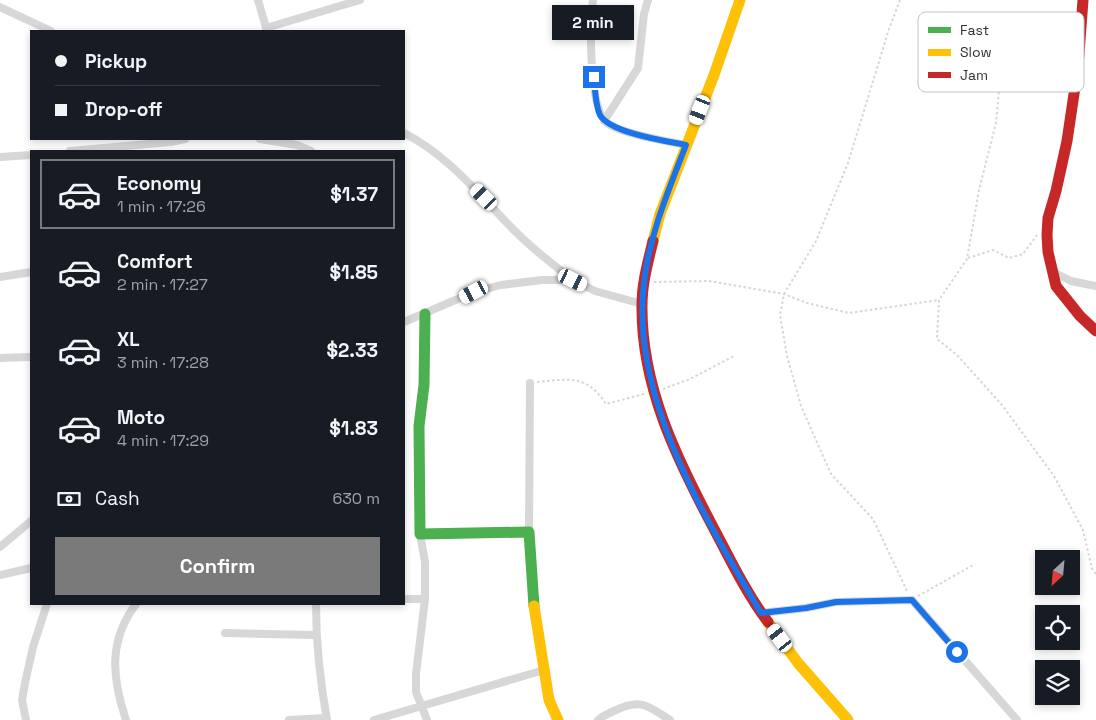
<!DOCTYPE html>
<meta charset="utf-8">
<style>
body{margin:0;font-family:"Space Grotesk",sans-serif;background:#242831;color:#f1f3f6;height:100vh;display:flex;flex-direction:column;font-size:19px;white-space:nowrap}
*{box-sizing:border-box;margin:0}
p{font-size:16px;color:#9ea1a6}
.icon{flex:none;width:28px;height:28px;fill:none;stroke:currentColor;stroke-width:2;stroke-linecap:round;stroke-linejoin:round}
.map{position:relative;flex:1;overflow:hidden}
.sheet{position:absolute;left:30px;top:150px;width:375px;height:455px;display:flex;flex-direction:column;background:#171b24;border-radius:0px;box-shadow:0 2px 8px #0003}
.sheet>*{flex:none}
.banner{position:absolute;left:30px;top:30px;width:375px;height:110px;border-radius:0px;box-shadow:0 2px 8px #0003;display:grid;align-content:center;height:110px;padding:0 25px;background:#171b24}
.needle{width:32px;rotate:206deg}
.controls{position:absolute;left:1035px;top:550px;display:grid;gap:10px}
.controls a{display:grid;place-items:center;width:45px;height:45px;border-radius:0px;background:#171b24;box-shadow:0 2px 8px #0003;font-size:25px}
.end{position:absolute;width:22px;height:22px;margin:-11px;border:6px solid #1a73e8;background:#fff;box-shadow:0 0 0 2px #fff}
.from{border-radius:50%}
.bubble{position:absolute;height:35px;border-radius:0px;background:#171b24;box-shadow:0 2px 8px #0003;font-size:16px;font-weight:800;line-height:35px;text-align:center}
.car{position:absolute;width:15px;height:30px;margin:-15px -8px;border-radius:6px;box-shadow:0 0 4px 1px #0007;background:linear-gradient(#fff 24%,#345 0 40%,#fff 0 76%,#345 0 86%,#fff 0)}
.banner b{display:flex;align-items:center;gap:18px;height:48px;font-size:19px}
.banner b+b{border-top:1px solid #363941}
.banner i{width:12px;height:12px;background:#f1f3f6}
ul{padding:9px 0 0;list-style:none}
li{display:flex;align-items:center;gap:15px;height:70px;margin:0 10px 8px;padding:0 15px;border:2px solid transparent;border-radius:0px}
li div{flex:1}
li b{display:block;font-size:19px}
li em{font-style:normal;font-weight:800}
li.selected{border-color:#7a7a7a}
li>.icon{width:45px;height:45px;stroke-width:1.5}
.pay{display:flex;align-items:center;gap:12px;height:55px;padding:0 25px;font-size:19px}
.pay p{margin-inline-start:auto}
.cta{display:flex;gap:10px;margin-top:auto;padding:10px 25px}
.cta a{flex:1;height:58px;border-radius:0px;background:#7a7a7a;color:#fff;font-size:20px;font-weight:800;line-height:58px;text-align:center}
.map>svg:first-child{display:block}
</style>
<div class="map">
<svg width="1096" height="720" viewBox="0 0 1096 720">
<rect width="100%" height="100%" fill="#fff"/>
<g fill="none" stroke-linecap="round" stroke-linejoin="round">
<path stroke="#d6d6d6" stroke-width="2" stroke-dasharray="2.5 2.5" stroke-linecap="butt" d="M900,0L889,29L848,163L816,241L784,294L780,315L787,356L801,406L831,474L873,519L908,593
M991,18L1001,69L996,123L979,190L967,259L939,300L937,339L957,355L1002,405L1054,476L1083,530L1092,569L1096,574
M968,258L993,250L1009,258L1023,254L1037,235
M654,282L709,281L784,294L807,303L849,313L939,300
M537,382C570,379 586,374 606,404L644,394
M663,389L690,379L734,356
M918,596L975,564"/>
<path stroke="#d7d7d7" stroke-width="8" d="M258,0L267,31
M593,0C590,24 588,110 608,124C623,134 667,141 686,145
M0,7L51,31
M266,28L360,0
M604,121L638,68L644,14L648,0
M404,133C447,155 476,191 509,225C529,246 551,263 573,280
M260,139L297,145L311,151
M70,151L171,142L185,139
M0,157L31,155
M1055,273L1071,281L1096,286
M0,277L31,272
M404,322L474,292L501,285L542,280H573L595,291L642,304
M0,358L31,357
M529,532L530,383
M420,534L425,562V599L416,674V692L427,720
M0,547L31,521
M0,575L31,568
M404,599H425
M316,604C316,643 320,681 327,720
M761,613L806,608L836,602L912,600L1017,720
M225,633L316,635
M26,720L22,700L25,683L33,647L47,604
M126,720C112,678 108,641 136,604
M289,720L326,718
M374,720L544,670
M598,720C604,715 609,713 616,710C642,698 648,706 670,720"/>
<path stroke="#4caf50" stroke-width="11" d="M425,314L424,385L419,426L420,534L529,532L534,606"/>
<path stroke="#ffc107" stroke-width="11" d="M653,241L660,214L714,75L740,0
M534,606L549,700L558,720
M768,622L798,663L848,720"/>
<path stroke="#c62828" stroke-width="11" d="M1083,0L1078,67L1067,141L1056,191L1048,218L1047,235L1048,252L1056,286L1080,316L1096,331
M653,241C648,262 642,283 642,305C641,386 676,457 713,527C730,559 746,593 768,622"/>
</g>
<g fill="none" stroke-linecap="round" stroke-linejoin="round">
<path stroke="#1a73e8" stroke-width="6" d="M594,77C595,89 595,104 600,115C610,133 666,141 686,145C669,189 649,236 644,283C630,396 705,518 761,613L806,608L836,602L912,600L957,652"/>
</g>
<rect x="918" y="12" width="166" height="80" rx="8" fill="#fff" stroke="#c2c2c2" stroke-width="1"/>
<rect x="928" y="27" width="23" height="6" fill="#4caf50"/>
<rect x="928" y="49" width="23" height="7" fill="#ffc107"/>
<rect x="928" y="72" width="23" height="6" fill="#c62828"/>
<g font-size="14" fill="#333">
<text x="960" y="35">Fast</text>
<text x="960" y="57">Slow</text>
<text x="960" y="80">Jam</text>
</g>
</svg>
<div class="controls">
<a><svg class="needle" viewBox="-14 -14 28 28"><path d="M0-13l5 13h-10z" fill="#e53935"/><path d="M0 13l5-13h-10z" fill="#9ea1a6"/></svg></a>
<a><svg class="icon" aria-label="locate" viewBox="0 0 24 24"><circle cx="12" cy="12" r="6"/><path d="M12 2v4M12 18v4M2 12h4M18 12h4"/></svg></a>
<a><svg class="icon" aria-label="layers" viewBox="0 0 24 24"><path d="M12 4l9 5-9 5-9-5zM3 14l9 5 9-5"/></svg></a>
</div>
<i class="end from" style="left:957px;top:652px"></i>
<i class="end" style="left:594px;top:77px"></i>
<div class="bubble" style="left:552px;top:5px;width:82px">2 min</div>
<i class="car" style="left:700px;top:110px;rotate:201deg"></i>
<i class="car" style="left:484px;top:197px;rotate:315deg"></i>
<i class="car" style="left:573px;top:280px;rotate:116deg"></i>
<i class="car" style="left:474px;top:292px;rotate:243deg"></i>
<i class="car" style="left:780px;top:638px;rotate:323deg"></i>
<div class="banner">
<b><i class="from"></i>Pickup</b>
<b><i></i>Drop-off</b>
</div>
<section class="sheet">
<ul>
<li class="selected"><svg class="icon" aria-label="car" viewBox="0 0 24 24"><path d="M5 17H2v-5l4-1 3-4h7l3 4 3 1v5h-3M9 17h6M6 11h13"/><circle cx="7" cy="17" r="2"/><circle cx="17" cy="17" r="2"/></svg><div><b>Economy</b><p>1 min · 17:26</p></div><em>$1.37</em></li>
<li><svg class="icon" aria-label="car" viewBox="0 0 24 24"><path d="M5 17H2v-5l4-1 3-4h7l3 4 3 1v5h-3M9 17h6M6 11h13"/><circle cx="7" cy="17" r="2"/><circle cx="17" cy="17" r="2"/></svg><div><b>Comfort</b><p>2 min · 17:27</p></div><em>$1.85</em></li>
<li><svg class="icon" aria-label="car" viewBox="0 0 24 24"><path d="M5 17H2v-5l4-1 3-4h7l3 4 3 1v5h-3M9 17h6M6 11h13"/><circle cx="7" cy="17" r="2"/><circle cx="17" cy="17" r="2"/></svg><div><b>XL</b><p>3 min · 17:28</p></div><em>$2.33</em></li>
<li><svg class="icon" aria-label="car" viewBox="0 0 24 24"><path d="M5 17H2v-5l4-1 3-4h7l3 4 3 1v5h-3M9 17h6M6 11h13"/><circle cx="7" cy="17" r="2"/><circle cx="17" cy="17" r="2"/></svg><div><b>Moto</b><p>4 min · 17:29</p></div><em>$1.83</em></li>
</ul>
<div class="pay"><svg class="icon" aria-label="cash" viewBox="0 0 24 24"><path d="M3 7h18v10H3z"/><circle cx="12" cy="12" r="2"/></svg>Cash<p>630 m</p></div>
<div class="cta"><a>Confirm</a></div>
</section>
</div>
